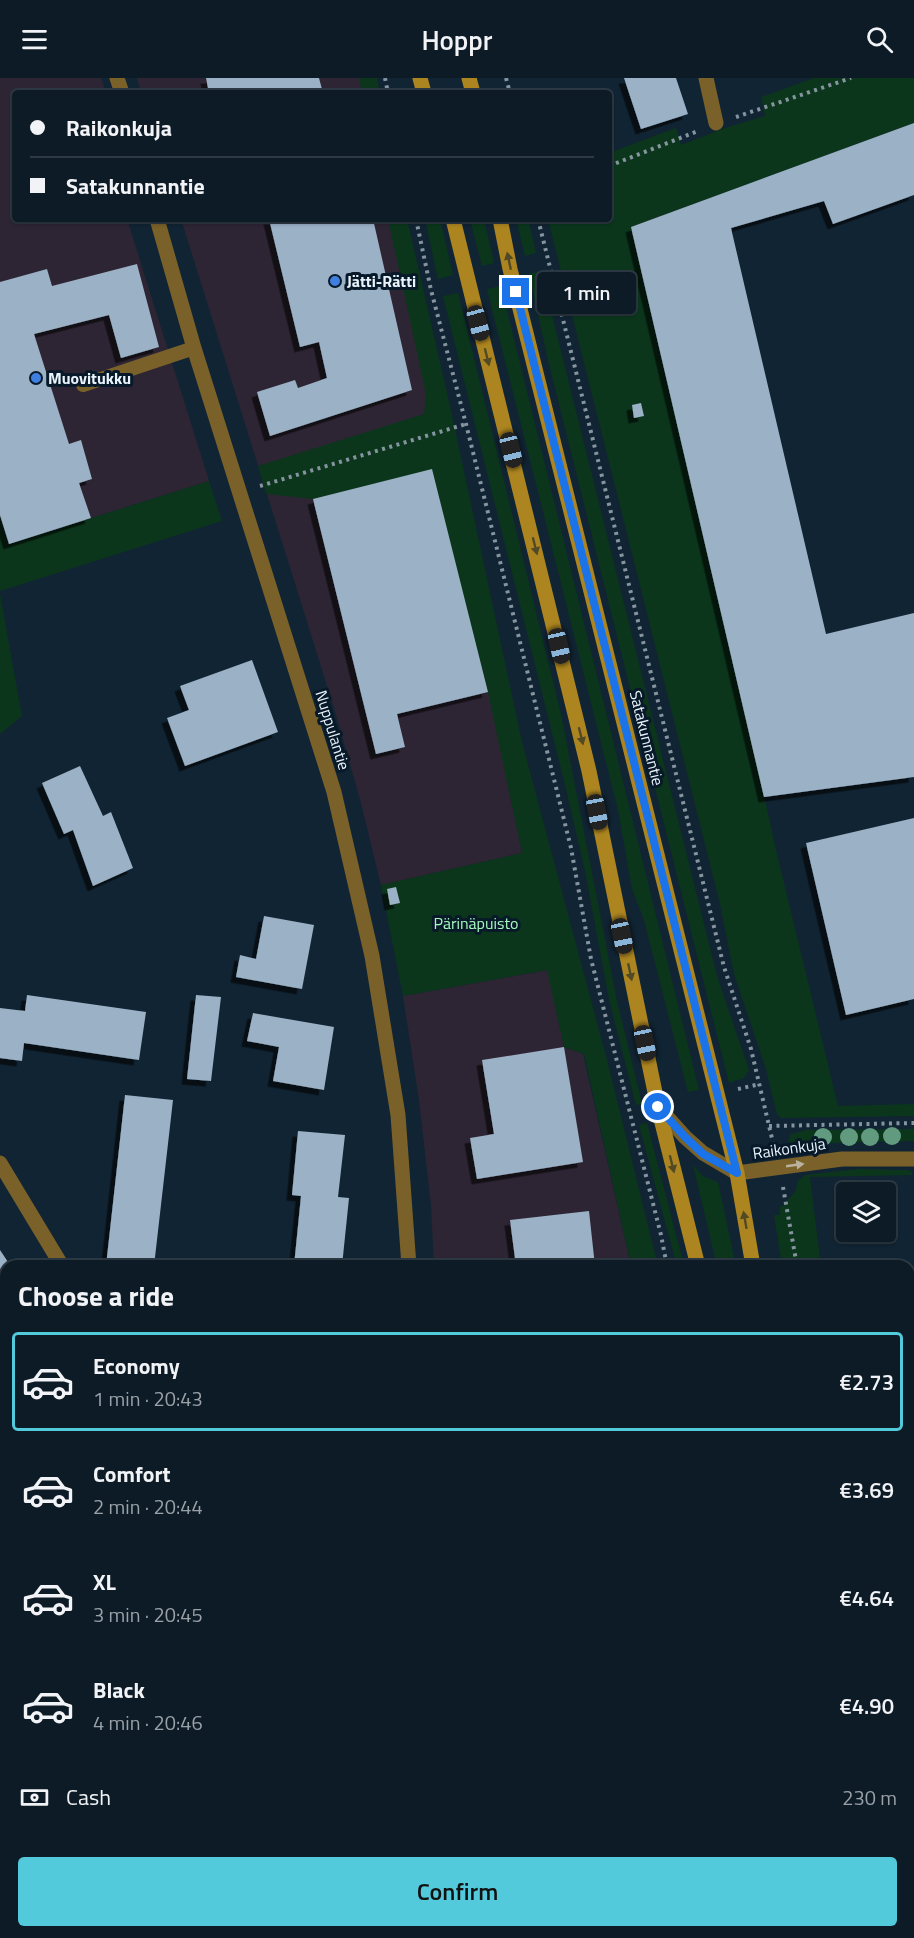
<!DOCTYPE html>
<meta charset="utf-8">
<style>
body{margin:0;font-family:"Titillium Web",sans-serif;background:#1b2832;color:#f1f3f6;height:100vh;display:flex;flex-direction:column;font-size:22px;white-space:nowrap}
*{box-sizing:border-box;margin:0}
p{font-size:20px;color:#9aa1a7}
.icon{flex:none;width:33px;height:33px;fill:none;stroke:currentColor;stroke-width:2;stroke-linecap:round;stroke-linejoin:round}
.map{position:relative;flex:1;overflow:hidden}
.panel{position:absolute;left:0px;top:1182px;width:915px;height:678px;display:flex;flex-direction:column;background:#0d1b26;border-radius:18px 18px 0 0;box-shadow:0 2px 4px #0004,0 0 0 2px #2d3943}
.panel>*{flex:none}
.banner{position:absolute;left:12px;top:12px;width:600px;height:132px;border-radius:6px;box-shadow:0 2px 4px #0004,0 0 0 2px #2d3943;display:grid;align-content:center;height:132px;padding:0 18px;background:#0d1b26}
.controls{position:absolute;left:836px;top:1104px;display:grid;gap:12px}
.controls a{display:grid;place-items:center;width:60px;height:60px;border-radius:6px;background:#0d1b26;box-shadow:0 2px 4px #0004,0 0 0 2px #2d3943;font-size:30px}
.end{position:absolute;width:27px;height:27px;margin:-14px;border:8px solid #1a73e8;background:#fff;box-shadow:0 0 0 3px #fff}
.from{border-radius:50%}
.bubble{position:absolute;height:42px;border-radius:6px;background:#0d1b26;box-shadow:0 2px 4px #0004,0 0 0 2px #2d3943;font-size:20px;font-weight:600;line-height:42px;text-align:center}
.car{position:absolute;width:18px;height:36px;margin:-18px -9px;border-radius:8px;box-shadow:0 0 4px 2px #0007;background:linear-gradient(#222 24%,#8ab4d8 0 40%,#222 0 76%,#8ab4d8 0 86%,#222 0)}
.banner b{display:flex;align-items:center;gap:21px;height:57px;font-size:22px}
.banner b+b{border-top:2px solid #2d3943}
.banner i{width:15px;height:15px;background:#f1f3f6}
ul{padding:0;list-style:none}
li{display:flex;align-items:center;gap:18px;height:99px;margin:0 12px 9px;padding:0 6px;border:3px solid transparent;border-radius:6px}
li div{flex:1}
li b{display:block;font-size:22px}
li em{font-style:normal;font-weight:600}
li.selected{border-color:#53cadc}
li>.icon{width:54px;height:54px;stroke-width:1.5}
h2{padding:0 18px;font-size:27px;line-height:72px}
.pay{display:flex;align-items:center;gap:15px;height:66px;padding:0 18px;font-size:22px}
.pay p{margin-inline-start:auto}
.button{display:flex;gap:12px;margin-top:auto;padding:12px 18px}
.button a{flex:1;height:69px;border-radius:6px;background:#53cadc;color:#111;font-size:24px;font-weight:600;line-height:69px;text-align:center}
header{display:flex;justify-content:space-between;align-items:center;height:78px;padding:0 18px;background:#0d1b26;font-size:27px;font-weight:600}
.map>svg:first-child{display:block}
</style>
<header><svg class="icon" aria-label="menu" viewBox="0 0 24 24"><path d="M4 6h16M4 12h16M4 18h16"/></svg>Hoppr<svg class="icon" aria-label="search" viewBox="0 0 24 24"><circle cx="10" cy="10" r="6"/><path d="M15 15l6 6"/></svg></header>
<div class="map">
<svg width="914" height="1860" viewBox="0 0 914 1860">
<defs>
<filter id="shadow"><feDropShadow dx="-5.5" dy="5.5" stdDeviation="0" flood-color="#0009"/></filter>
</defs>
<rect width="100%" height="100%" fill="#112433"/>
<path fill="#2e2534" d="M0,0H101L106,15H15V141H127L209,403L9,466L0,438Z
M137,0H365L368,15H141Z
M181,141H396L522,775L381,807L361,725L334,630Z
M548,892L564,969L583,976L631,1188H434L431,1127L419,1022L403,918Z
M435,1854H677V1860H437Z"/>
<path fill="#0b361c" d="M359,0H377L380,15H362Z
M814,0H914V45L631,149L759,694L776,772L838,1028L914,1026V1038L786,1040H781L777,1036L766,991L734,896L720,826L548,141H609V75L676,50L681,67L722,51L765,38L761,19Z
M388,141H407L450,328L522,664L607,982L658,1188H631L584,976L564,969L547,892L403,918L381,807L522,775L488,614L432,392L313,421L266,416L258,388L424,336L426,316Z
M425,141H440L453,197L438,201Z
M470,141H484L494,185L482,188Z
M516,141H528L536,175L525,178Z
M541,193L717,898L749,992L744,1000L729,1005L547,278L529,196Z
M501,208L699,1012L688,1014L644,842L632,811L618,732L487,211Z
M458,215L561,636L617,923L642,1026L636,1027L609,921L585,793L566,711L443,218Z
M209,403L222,443L0,513V438L9,466Z
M0,516L22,638L0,656Z
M647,1045L681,1176L684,1188H677L639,1047Z
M914,1051V1063L792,1066L788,1064L791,1056L806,1052Z
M693,1087L703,1098L718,1104L736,1188H717Z
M858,1091L907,1092L912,1094V1097L810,1099L821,1188H782L774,1137H780V1130L795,1114L798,1103L805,1097Z
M6,1327V1685L0,1686V1331Z
M148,1854H199L201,1860H151Z"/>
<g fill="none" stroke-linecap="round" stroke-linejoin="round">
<path stroke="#6398c5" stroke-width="8" d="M0,1401L6,1400
M909,1650L914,1651"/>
</g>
<path fill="#9bb1c6" filter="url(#shadow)" d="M206,0H319L323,15H209Z
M624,0H676L688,36L641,51Z
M914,45V117L833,146L824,123L731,150L826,556L914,535V699L764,719L631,149Z
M269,141H373L412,312L270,358L257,314L295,302L298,310L327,300L319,264L300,269Z
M137,186L159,269L121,280L109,237L34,256L69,366L81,362L92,401L79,405L91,440L9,466L0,437V204L47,191L52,208Z
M641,325L644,338L634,340L632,327Z
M432,391L488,614L397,636L405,669L376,676L313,421Z
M252,582L278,654L185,688L167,640L189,632L180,608Z
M80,688L103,738L111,734L133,790L93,808L73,752L64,756L42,705Z
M914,740V921L846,937L806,765Z
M396,809L400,825L390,827L387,811Z
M264,838L314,847L302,911L236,899L240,877L256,881Z
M27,917L146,934L139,982L24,965L22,983L0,980V930L25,933Z
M196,917L221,919L211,1003L187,1001Z
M253,935L334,949L324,1012L273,1003L279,969L247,963Z
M564,969L583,1084L477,1101L470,1060L494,1056L482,982Z
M125,1017L173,1022L154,1188H106Z
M298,1053L345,1057L338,1119L349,1120L342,1188H294L301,1118L292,1117Z
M589,1133L595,1188H516L510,1142Z
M0,1172L10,1187L0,1193Z
M909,1232H914V1425H909Z
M6,1235V1313L0,1318V1239Z
M914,1496V1591L909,1592V1497Z
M909,1718H914V1781L909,1782Z
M6,1801V1824H5L0,1803Z
M914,1847V1860H882V1856L871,1857V1854H909V1848Z
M474,1854H633V1860H473Z"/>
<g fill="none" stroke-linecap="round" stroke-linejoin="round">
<path stroke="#8694a0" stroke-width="4" stroke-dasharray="3 4.5" stroke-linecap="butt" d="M385,0L388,15
M506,0L510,15
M736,39L851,0
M609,88L698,53
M416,141L431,212L466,346L571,770L591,881L661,1157L667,1188
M538,141L724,889L751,971L774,1069
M260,408L466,346
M738,1011L760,1006
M769,1048L914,1045
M783,1109L797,1188
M0,1350L6,1347
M685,1860L686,1854
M802,1860V1854"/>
<path stroke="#7a612a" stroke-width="14" d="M83,307L194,270"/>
<path stroke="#7a612a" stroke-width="15" d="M117,0L122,15
M706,0L716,45
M157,141L194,270L334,714L372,878L398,1037L409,1188
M658,1029L685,1059L703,1075L737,1095L842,1081H914
M0,1085L62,1188
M909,1677H914
M66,1854L67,1860
M405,1854L408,1860"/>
<path stroke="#ad8520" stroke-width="15" d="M420,0L424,15
M469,0L473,15
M453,141L589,693L658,1029L698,1188
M500,141L510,191L737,1095L753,1188
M723,1860L724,1854
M766,1860L767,1854"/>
</g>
<g fill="#629a7f">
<circle cx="892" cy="1058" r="9"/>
<circle cx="823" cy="1059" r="9"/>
<circle cx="849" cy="1059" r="9"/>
<circle cx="870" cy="1059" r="9"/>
</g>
<defs><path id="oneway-solid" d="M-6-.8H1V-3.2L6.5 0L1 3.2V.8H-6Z" transform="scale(1.5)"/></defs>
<g fill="#524a25">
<use href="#oneway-solid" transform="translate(509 183) rotate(-102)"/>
<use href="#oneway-solid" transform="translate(487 279) rotate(76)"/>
<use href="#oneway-solid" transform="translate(535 468) rotate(76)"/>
<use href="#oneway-solid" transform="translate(581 658) rotate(76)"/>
<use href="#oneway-solid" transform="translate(630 894) rotate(78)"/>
<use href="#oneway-solid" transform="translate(672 1086) rotate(76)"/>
<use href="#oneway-solid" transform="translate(745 1142) rotate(-100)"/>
</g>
<use fill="#b8b29e" href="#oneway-solid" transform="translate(795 1087) rotate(-8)"/>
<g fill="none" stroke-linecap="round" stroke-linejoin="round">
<path stroke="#1a73e8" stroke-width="8" d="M516,214L737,1095L703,1076L685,1059L658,1029"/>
</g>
<g fill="#3f7fe0" stroke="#081a29" stroke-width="2">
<circle cx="335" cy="203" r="6"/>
<circle cx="36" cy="300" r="6"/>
</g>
<g text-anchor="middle" stroke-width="6" stroke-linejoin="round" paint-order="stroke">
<g font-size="16" font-weight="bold" fill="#eaf4fd" stroke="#081a29" text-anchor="start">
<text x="347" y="209">Jätti-Rätti</text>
<text x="48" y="306">Muovitukku</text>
</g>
<g font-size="16" fill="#eaf4fd" stroke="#081a29">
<text transform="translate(333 652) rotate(73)" y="6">Nuppulantie</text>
<text transform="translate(647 660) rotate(76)" y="6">Satakunnantie</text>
<text transform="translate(789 1070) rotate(-8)" y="6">Raikonkuja</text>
</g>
<g font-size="16" fill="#a4fabd" stroke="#081a29">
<text x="476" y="851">Pärinäpuisto</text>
</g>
</g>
</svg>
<div class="controls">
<a><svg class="icon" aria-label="layers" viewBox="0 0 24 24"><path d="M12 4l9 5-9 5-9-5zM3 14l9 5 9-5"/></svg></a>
</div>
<i class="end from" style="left:658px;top:1029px"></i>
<i class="end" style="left:516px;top:214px"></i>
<div class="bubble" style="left:537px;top:194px;width:99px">1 min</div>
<i class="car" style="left:478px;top:245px;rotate:165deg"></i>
<i class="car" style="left:511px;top:372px;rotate:166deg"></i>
<i class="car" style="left:559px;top:568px;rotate:167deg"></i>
<i class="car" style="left:597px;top:734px;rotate:169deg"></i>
<i class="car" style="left:622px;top:858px;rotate:168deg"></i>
<i class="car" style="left:645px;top:965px;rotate:168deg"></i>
<div class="banner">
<b><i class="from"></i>Raikonkuja</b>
<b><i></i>Satakunnantie</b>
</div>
<section class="panel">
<h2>Choose a ride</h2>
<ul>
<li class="selected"><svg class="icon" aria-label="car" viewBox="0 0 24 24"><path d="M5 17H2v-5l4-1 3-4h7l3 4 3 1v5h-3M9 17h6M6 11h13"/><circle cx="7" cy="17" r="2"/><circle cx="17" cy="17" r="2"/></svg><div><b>Economy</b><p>1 min · 20:43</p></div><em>€2.73</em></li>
<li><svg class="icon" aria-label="car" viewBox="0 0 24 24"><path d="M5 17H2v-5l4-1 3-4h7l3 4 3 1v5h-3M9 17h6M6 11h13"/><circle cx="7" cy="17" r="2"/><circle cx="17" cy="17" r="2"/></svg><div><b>Comfort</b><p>2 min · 20:44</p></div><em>€3.69</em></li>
<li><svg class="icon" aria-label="car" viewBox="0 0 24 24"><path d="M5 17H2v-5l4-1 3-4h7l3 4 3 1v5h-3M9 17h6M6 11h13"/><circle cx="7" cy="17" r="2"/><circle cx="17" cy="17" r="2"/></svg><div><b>XL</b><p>3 min · 20:45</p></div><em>€4.64</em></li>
<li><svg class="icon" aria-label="car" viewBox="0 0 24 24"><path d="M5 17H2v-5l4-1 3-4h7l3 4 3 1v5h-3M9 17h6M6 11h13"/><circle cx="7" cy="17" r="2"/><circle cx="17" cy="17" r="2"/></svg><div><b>Black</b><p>4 min · 20:46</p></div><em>€4.90</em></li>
</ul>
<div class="pay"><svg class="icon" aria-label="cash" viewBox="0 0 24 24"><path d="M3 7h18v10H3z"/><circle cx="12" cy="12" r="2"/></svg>Cash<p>230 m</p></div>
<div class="button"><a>Confirm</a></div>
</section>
</div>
